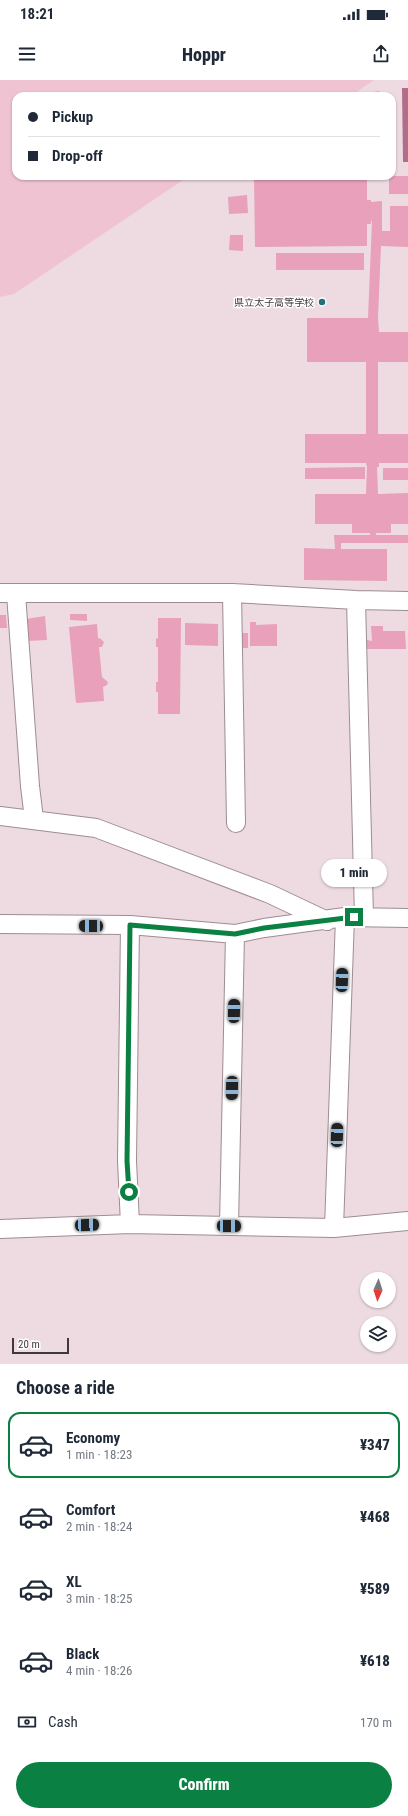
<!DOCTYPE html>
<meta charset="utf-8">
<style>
body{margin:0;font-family:"Roboto Condensed","Noto Sans JP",sans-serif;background:#f2f2f3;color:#1f2937;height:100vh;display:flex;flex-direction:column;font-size:15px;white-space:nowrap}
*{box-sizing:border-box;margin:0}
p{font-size:13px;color:#747a83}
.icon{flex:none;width:22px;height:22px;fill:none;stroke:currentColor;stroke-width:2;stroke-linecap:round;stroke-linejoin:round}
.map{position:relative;height:1284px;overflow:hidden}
.details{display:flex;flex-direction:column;background:#fff;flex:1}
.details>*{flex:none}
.banner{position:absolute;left:12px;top:12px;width:384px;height:88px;border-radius:12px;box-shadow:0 1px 3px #0004;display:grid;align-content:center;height:88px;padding:0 16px;background:#fff}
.needle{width:26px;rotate:183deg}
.fabs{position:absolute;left:360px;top:1192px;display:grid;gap:8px}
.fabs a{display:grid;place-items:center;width:36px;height:36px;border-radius:50%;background:#fff;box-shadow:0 1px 3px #0004;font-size:20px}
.scale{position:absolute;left:12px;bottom:10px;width:57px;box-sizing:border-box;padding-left:4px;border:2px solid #40393b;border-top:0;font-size:11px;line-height:14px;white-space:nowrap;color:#40393b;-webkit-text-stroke:3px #fff;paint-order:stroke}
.end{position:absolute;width:18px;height:18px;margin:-9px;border:5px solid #0b8043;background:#fff;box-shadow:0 0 0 2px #fff}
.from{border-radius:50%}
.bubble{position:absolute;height:28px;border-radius:14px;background:#fff;box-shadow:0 1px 3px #0004;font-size:13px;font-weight:800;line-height:28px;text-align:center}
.car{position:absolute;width:12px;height:24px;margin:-12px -6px;border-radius:5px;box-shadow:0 0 3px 1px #0007;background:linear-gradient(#222 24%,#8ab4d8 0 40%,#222 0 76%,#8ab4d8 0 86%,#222 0)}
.banner b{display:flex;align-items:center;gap:14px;height:38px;font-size:15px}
.banner b+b{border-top:1px solid #e0e1e3}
.banner i{width:10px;height:10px;background:#1f2937}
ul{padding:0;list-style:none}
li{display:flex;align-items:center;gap:12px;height:66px;margin:0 8px 6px;padding:0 8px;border:2px solid transparent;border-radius:12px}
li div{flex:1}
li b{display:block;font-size:15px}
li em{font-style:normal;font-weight:800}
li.current{border-color:#0b8043}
li>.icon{width:36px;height:36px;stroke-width:1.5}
h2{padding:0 16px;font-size:18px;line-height:48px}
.pay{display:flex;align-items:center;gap:10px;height:44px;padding:0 16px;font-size:15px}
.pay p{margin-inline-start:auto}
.action{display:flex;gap:8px;margin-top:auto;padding:8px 16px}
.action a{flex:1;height:46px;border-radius:24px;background:#0b8043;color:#fff;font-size:16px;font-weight:800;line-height:46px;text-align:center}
.status{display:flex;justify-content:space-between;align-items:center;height:28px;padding:0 20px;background:#fff;direction:ltr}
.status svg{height:11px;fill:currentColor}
header{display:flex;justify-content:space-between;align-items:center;height:52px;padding:0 16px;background:#fff;font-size:18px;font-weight:800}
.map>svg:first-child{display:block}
</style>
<div class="status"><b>18:21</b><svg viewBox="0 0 49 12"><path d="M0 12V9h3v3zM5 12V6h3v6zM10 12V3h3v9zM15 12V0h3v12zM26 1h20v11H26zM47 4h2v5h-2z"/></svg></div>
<header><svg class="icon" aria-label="menu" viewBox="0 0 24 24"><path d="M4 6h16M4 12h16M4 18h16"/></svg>Hoppr<svg class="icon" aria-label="share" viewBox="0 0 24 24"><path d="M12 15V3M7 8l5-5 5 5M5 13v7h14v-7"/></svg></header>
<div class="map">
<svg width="408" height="1284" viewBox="0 0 408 1284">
<rect width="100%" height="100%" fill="#eddbe1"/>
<path fill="#f0c3d3" d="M0,0H374L351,16H16V96H189L14,214L0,217Z"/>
<path fill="#b16e88" d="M402,8H408V82H403Z"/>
<path fill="#e8a0bb" d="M379,11L380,16H359V15Z
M254,96H367V120H371V122L382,121V151H390V126H408V167L381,166L378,238L379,252H408V282H378V354H408V383H379V387H377L378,414L408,413V444H391V453H376V455H408V463H341V469H387V501L304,500V468L335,469L334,455H370V453H352V444H315V414H366L367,387L366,383H305V354H366V282H307V238H368L372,141H371V144H367V166L255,167Z
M389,96H408V114H389Z
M247,115L248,133L229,134L228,117Z
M230,155H243V171L229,170Z
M276,173H364V190H276Z
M365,387V399H305V388Z
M383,388H408V400H383Z
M70,534H87V541L70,540Z
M0,535H6L7,548H0Z
M45,536L47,560L27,561L26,539Z
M158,538H181L180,634H158V612H156V602H158V567H156V558L158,559Z
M250,542H256V545L277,544V566H250Z
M185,543L218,544V566L185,565Z
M97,544L98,558L101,559L104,562L102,567H99L102,597L108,602L107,605L103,607L104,621L76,623L69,547Z
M371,546H383V551H405L406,569H367V560L372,561Z
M241,553H248V568H241Z"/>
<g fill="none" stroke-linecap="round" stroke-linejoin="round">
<defs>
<path id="minor" d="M0,513H232L356,520L408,521
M232,513L236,743
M16,514L30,706L34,739
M356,520L364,837
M0,736L96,748L270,814L327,841
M0,844L130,845L235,854L264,848L345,837L408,838
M130,845L127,1081L130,1144
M229,1146L235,854
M334,1148L345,837
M0,1149L130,1144L334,1148L408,1141"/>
</defs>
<use href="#minor" stroke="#9d8d92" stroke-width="20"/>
<use href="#minor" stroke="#fff" stroke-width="18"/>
</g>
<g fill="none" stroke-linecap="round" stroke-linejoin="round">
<path stroke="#0b8043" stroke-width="5" d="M129,1112L127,1081L130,845L235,854L264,848L354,837"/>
</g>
<circle fill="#256f77" stroke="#fff" stroke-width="1.5" cx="322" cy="222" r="4"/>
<g text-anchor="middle" stroke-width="3" stroke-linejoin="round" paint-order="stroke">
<g font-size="10" fill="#40393b" stroke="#fff" text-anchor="end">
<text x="314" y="226">県立太子高等学校</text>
</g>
</g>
</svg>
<div class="fabs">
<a><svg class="needle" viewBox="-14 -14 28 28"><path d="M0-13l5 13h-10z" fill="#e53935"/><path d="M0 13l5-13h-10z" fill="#747a83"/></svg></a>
<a><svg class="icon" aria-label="layers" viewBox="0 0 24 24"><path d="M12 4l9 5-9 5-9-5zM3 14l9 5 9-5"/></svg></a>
</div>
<div class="scale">20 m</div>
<i class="end from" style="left:129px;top:1112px"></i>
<i class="end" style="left:354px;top:837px"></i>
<div class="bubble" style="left:321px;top:779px;width:66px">1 min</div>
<i class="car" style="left:91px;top:846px;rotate:271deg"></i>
<i class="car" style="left:342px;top:900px;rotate:2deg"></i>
<i class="car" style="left:234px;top:931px;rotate:1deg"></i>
<i class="car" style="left:232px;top:1008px;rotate:181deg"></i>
<i class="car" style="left:337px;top:1055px;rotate:2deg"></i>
<i class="car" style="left:87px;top:1145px;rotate:88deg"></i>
<i class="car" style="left:229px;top:1146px;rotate:91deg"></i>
<div class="banner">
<b><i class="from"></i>Pickup</b>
<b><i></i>Drop-off</b>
</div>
</div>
<section class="details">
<h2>Choose a ride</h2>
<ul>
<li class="current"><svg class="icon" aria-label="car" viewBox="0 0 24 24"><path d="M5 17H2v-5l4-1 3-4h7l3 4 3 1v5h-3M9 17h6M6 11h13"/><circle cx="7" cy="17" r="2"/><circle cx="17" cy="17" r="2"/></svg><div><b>Economy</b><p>1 min · 18:23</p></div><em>¥347</em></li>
<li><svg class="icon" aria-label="car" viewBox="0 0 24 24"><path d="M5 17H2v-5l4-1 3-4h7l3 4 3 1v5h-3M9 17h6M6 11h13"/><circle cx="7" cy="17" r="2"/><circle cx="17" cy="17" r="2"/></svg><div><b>Comfort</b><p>2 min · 18:24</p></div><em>¥468</em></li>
<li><svg class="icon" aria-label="car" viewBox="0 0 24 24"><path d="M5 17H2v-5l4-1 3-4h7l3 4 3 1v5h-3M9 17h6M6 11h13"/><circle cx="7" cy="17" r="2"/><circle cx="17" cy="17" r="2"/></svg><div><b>XL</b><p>3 min · 18:25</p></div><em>¥589</em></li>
<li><svg class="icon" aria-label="car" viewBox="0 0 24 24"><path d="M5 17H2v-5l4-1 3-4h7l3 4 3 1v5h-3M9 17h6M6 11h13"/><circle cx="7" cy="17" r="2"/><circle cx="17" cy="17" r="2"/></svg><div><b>Black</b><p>4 min · 18:26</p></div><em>¥618</em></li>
</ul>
<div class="pay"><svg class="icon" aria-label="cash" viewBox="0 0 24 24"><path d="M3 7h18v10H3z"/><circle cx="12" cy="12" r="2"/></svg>Cash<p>170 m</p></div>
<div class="action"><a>Confirm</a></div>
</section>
